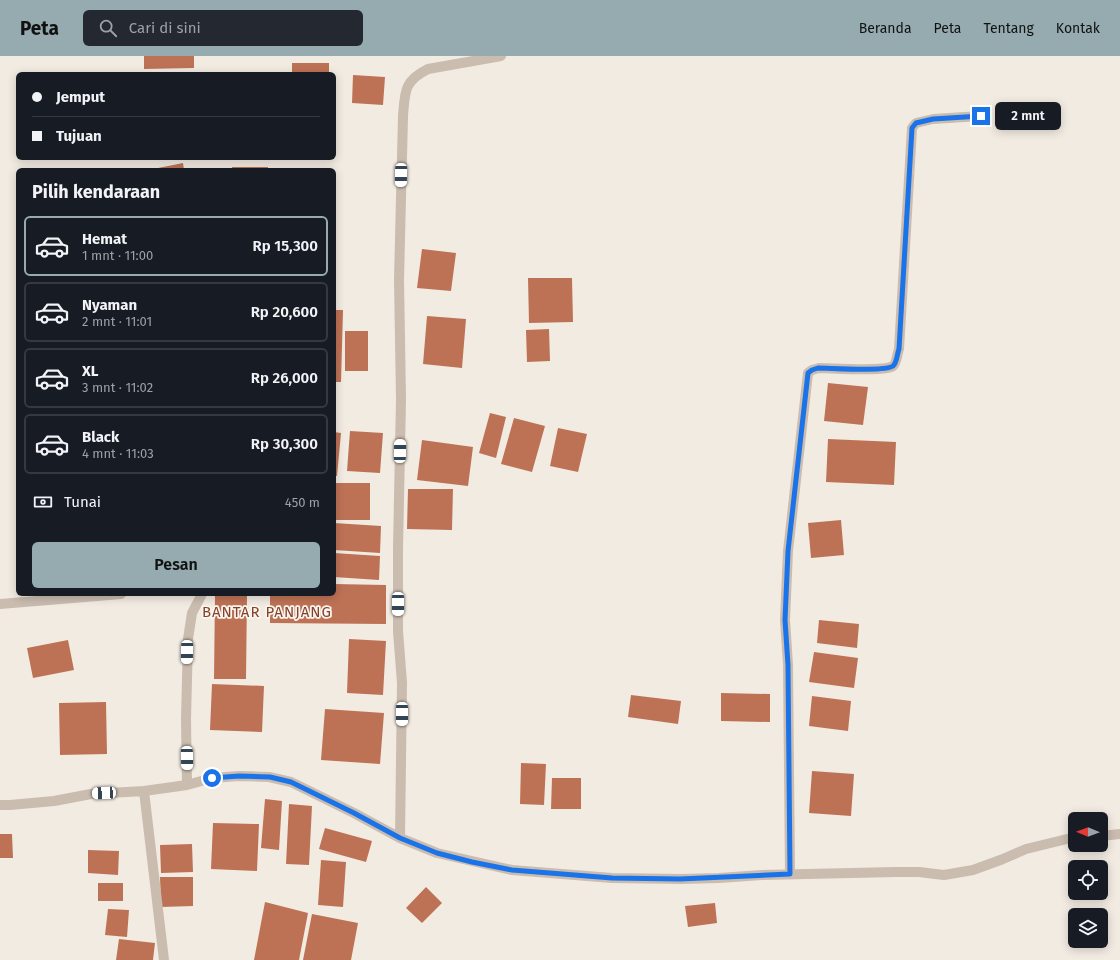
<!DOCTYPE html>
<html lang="id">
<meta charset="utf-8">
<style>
body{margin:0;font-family:"Fira Sans",sans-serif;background:#242831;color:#f1f3f6;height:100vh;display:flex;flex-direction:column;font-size:15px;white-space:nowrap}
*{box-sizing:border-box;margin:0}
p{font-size:13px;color:#9ea1a6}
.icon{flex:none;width:22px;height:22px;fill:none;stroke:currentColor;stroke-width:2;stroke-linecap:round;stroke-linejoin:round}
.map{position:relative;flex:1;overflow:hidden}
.sheet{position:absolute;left:16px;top:112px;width:320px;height:428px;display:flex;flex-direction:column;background:#171b24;border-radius:6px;box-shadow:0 2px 10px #0003}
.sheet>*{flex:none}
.guide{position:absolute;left:16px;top:16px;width:320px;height:88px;border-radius:6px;box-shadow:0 2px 10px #0003;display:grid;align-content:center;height:88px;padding:0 16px;background:#171b24}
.needle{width:26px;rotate:271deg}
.fabs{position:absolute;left:1068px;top:756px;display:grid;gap:8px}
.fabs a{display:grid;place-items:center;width:40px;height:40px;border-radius:6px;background:#171b24;box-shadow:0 2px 10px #0003;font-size:20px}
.end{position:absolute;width:18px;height:18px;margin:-9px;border:5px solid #1a73e8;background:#fff;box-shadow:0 0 0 2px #fff}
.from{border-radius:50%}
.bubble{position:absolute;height:28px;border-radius:6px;background:#171b24;box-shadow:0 2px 10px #0003;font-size:13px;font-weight:600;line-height:28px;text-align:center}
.car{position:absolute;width:12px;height:24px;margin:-12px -6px;border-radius:5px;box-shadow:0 0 3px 1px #0007;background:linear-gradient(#fff 24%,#345 0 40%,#fff 0 76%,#345 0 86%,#fff 0)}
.guide b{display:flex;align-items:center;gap:14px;height:38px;font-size:15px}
.guide b+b{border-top:1px solid #363941}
.guide i{width:10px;height:10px;background:#f1f3f6}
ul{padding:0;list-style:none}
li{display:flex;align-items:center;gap:12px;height:60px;margin:0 8px 6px;padding:0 8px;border:2px solid #363941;border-radius:6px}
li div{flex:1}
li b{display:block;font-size:15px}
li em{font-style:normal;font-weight:600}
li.selected{border-color:#95abaf}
li>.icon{width:36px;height:36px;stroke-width:1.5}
h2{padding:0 16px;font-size:18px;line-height:48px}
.pay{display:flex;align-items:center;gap:10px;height:44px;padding:0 16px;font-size:15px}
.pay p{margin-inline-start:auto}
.action{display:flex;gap:8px;margin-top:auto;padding:8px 16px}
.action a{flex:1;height:46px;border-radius:6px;background:#95abaf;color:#111;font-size:16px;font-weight:600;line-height:46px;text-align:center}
header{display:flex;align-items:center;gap:24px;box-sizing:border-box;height:56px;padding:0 20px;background:#95abaf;color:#111}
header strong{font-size:19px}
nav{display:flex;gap:22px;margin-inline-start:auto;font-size:14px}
.search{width:280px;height:36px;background:#242831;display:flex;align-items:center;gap:10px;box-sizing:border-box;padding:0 14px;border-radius:6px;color:#9ea1a6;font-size:15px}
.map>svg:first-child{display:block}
</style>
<header>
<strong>Peta</strong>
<div class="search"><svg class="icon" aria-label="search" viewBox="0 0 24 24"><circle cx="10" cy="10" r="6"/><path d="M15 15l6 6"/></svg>Cari di sini</div>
<nav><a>Beranda</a><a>Peta</a><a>Tentang</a><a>Kontak</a></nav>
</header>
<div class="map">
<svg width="1120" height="904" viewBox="0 0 1120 904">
<rect width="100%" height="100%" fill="#f2ebe2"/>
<path fill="#be7255" d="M144,0H194V12L144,13Z
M292,7H329V18H292Z
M353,19L385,21L383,49L352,47Z
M183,107L184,114H159L158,112Z
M232,111H268V114H232Z
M422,193L456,197L451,235L417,232Z
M528,222H572L573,266L529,267Z
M334,254H343L341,326H334Z
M427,260L466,263L462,312L423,308Z
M549,273L550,305L527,306L526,274Z
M345,275H368V315H345Z
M828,327L868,331L863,369L824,365Z
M490,357L506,361L496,402L479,397Z
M514,362L545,370L532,416L501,408Z
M558,372L587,378L578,416L550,410Z
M350,375L383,377L380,417L347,415Z
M334,376L341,377L337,420H334Z
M828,383L896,386L894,429L826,426Z
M422,384L473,391L468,430L417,424Z
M334,427H370V464H334Z
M408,433H453L452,474L407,473Z
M841,464L844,499L811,502L808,467Z
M334,467L381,470L380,497L334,494Z
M334,497L380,500L379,524L334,521Z
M334,528L386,529V568L270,567V538H334Z
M215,538H247L246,623H214Z
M819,564L859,568L857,592L817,587Z
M349,583L386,585L383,639L347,637Z
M68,584L74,614L33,622L27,592Z
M814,596L858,602L854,632L809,626Z
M212,628L264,630L262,676L210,674Z
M721,637L770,638V666L721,665Z
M631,639L681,645L678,668L628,661Z
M812,640L851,645L848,675L809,670Z
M106,646L107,698L60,699L59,647Z
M325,653L384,657L380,708L321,704Z
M521,707L546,708L544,749L520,748Z
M812,715L854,718L851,760L809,757Z
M552,722H581V753H551Z
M265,743L282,745L279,794L261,792Z
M289,748L312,750L309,809L286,808Z
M213,767L259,768L257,815L211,813Z
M325,772L372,785L366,806L319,793Z
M0,778H12L13,802H0Z
M192,788L193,816L161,817L160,789Z
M88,794L119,795L118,819L88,817Z
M321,804L346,806L343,851L318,849Z
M160,821H193V850L161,851Z
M98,827H123V845H98Z
M426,831L442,847L422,867L406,852Z
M265,846L308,857L299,904H254Z
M715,847L717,867L688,871L685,850Z
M108,853L129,854L127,881L105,879Z
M312,858L358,867L351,904H303Z
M119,883L155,887L153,904H116Z"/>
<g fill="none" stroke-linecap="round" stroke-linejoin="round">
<path stroke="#cabcaf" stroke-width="10" d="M0,548L121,538
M187,729L186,663L188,583L192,557L202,538
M144,735L164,904
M0,749H10L54,745L91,738L144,735L187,729L212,722L239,720L269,721L291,726L354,757L400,782L437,797L472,805L512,814L612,822L681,823L719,822L762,819L896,816H919L944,819L973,814L1003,803L1026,793L1067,783H1075
M1101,780L1120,778
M400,782L402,627L398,575V493L401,343L399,224L403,60C405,35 404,25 428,13L501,0
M790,818L788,609L785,564L788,495L808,317L812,314L819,312C831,312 884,316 893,310C897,307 897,298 899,293L912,72L916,67L933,63L981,60"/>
</g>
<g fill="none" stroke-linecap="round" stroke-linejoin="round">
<path stroke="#1a73e8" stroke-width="5" d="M212,722L239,720L270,721L291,726L354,757L400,782L437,797L472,806L512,814L612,822L680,823L790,818L788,609L785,564L788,495L808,317L812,314L818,312C831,312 884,316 893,310C897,307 897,298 899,293L912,72L916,67L933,63L981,60"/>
</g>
<g text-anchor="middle" stroke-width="3.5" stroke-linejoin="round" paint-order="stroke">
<g font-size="15" letter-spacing="1" fill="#83422b" stroke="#faf5ef">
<text x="267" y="561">BANTAR PANJANG</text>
</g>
</g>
</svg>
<div class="fabs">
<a><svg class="needle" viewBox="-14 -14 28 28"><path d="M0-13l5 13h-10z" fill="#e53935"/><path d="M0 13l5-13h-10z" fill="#9ea1a6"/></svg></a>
<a><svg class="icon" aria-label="locate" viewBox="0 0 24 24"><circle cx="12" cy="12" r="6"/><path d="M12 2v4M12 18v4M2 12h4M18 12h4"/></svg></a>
<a><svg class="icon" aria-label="layers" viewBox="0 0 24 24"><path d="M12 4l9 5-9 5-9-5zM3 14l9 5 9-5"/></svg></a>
</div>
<i class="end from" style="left:212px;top:722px"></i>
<i class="end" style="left:981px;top:60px"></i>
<div class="bubble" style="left:995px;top:46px;width:66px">2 mnt</div>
<i class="car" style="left:401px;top:119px;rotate:181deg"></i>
<i class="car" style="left:400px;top:395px;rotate:1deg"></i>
<i class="car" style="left:398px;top:548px;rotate:180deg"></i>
<i class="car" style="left:187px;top:596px;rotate:181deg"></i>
<i class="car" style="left:402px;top:658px;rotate:180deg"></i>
<i class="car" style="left:187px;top:702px;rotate:179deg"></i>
<i class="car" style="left:104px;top:737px;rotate:267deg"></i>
<div class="guide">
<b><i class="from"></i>Jemput</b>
<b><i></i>Tujuan</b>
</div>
<section class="sheet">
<h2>Pilih kendaraan</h2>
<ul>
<li class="selected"><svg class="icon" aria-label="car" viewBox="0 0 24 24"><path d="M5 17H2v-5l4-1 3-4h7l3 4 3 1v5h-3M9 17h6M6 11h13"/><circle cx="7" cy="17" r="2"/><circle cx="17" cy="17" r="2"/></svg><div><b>Hemat</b><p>1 mnt · 11:00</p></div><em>Rp 15,300</em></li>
<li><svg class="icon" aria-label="car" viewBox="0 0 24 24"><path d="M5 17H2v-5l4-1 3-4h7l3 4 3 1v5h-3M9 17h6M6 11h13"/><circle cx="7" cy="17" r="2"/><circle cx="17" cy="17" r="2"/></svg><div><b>Nyaman</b><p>2 mnt · 11:01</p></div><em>Rp 20,600</em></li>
<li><svg class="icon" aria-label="car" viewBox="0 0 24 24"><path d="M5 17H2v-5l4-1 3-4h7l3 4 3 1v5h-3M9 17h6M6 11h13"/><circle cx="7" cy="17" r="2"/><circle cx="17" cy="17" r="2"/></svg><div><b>XL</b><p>3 mnt · 11:02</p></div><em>Rp 26,000</em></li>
<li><svg class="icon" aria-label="car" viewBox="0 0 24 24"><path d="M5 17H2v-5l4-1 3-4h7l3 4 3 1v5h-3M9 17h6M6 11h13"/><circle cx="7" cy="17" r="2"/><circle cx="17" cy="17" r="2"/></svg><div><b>Black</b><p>4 mnt · 11:03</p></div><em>Rp 30,300</em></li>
</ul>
<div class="pay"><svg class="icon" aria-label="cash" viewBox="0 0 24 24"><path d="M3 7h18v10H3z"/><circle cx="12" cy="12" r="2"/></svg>Tunai<p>450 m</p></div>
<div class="action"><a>Pesan</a></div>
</section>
</div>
